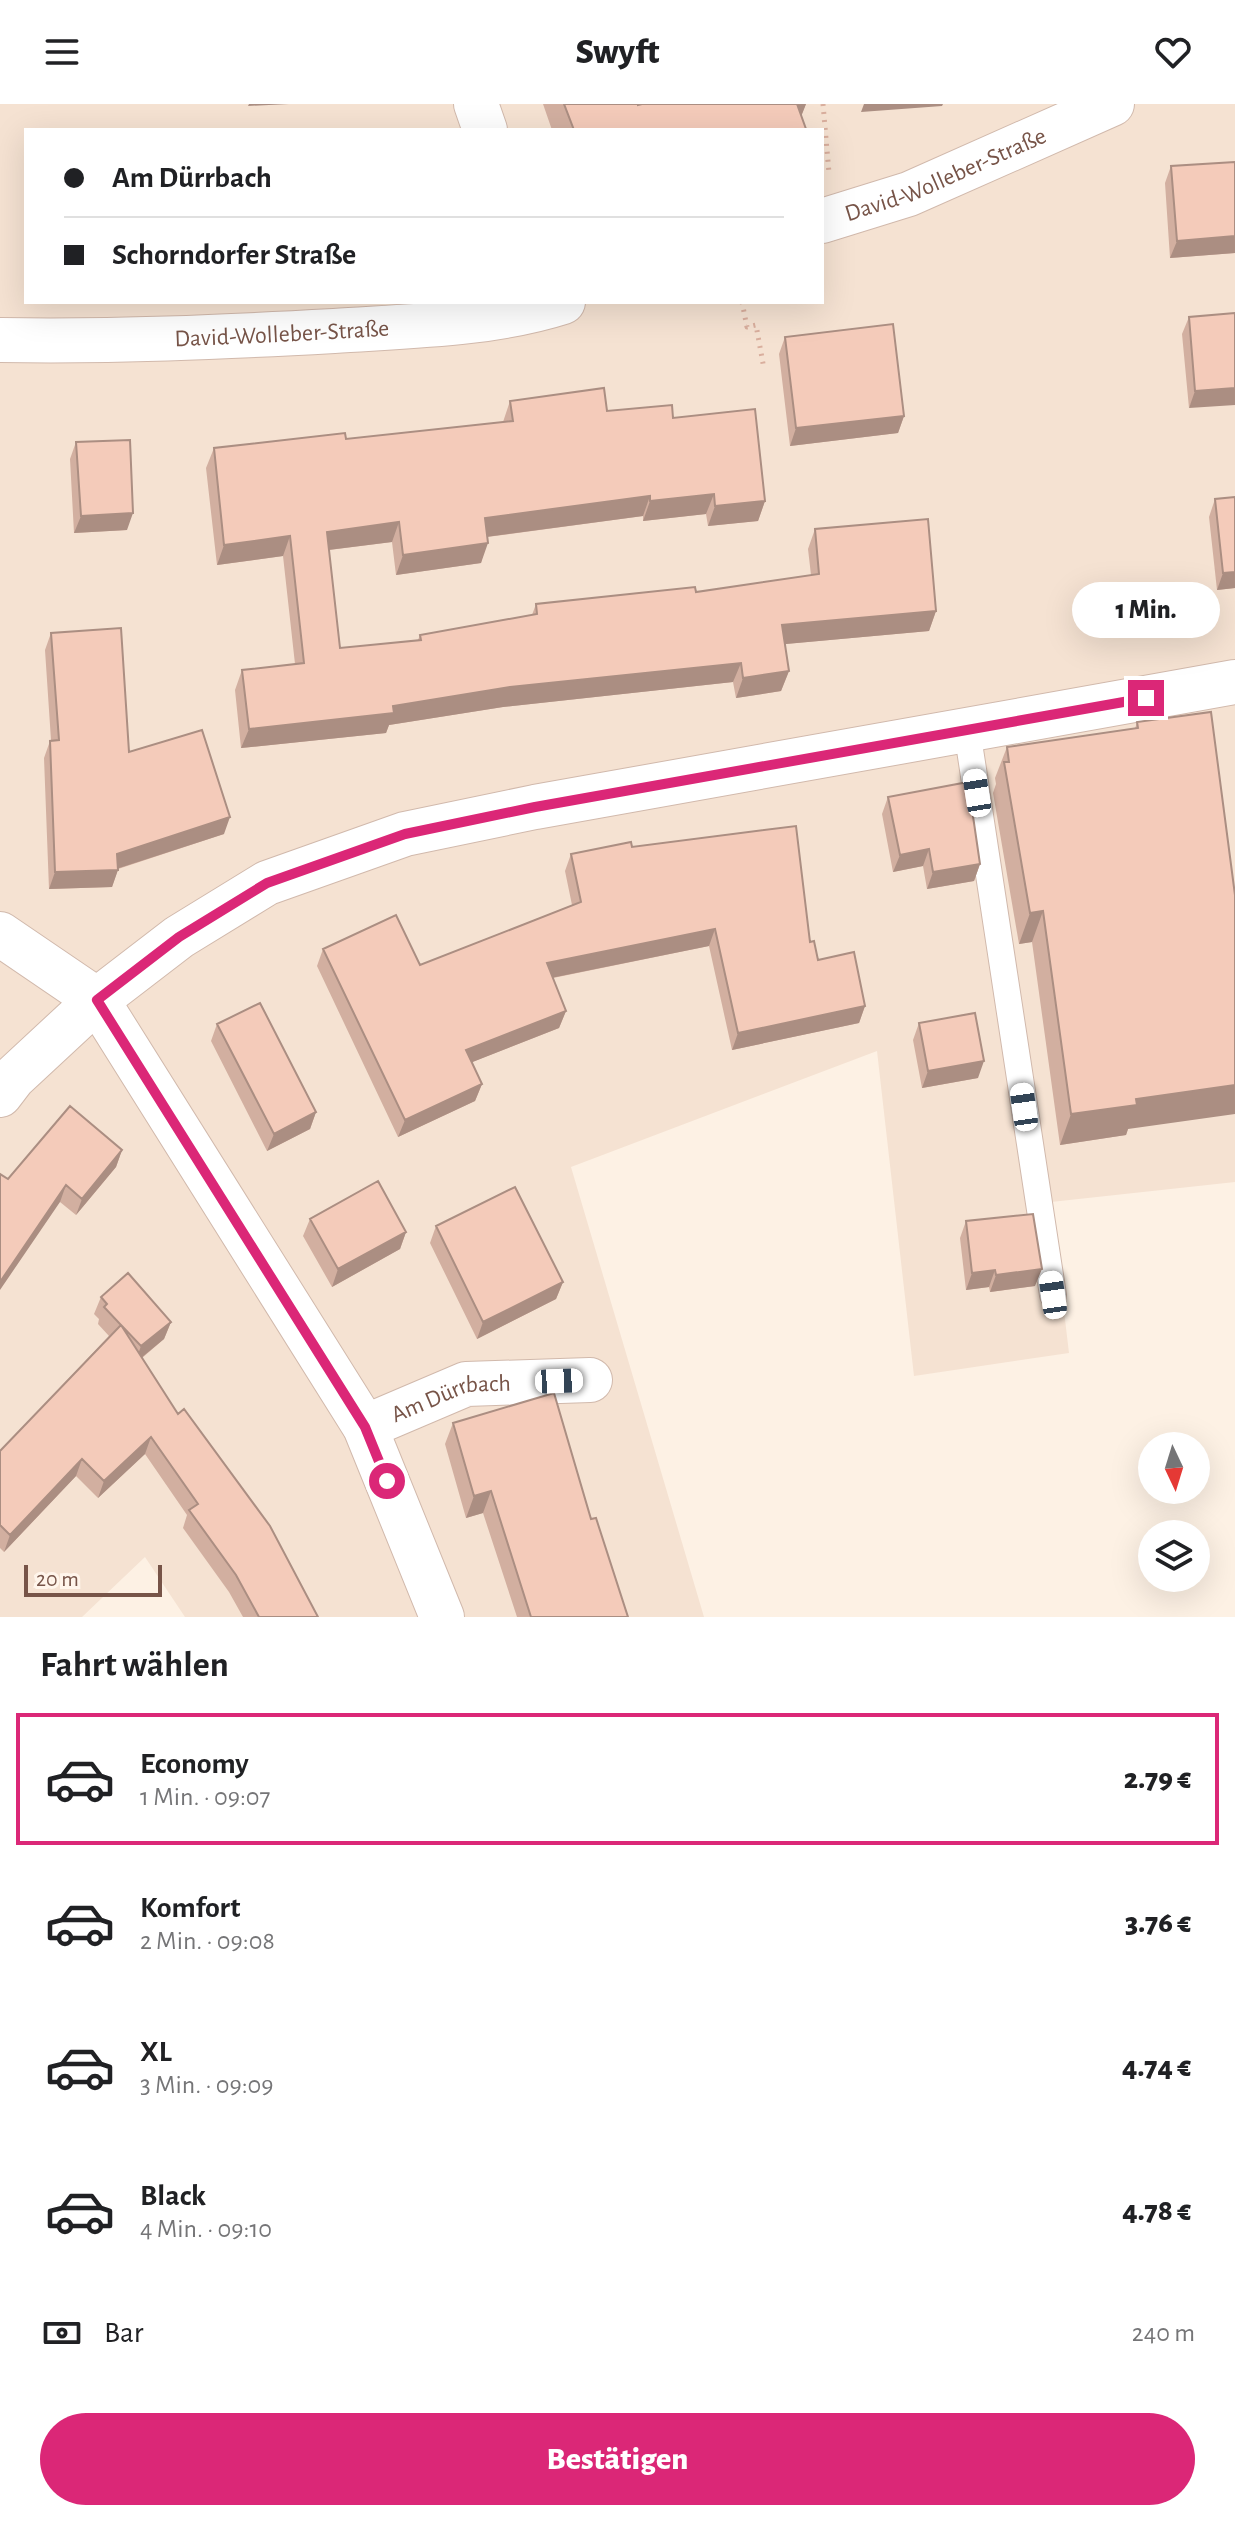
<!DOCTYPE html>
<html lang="de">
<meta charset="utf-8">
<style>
body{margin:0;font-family:"Alegreya Sans",sans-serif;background:#f6f6f6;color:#202124;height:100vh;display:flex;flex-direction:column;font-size:30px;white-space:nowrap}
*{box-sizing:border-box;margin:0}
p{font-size:26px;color:#757577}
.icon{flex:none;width:44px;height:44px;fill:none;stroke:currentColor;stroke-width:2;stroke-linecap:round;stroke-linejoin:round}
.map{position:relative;height:1513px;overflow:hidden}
.panel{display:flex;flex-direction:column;background:#fff;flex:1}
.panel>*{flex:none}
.top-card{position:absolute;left:24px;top:24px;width:800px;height:176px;border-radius:0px;box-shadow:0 8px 32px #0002;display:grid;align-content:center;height:176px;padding:0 40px;background:#fff}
.needle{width:52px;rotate:176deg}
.buttons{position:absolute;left:1138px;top:1328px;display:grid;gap:16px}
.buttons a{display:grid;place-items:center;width:72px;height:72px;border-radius:50%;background:#fff;box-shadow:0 8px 32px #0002;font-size:40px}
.scale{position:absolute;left:24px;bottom:20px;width:138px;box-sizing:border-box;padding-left:8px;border:4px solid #775448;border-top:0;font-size:22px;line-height:28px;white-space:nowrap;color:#775448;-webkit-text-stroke:6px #fff5eb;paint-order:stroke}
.end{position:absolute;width:36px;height:36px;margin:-18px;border:10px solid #db2777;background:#fff;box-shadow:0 0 0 4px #fff}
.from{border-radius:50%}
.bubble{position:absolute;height:56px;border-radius:28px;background:#fff;box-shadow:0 8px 32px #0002;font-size:26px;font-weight:800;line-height:56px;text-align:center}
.car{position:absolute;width:24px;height:48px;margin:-24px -12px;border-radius:10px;box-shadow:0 0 6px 2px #0007;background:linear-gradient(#fff 24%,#345 0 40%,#fff 0 76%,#345 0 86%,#fff 0)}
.top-card b{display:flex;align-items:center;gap:28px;height:76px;font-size:30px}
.top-card b+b{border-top:2px solid #e0e0e0}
.top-card i{width:20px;height:20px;background:#202124}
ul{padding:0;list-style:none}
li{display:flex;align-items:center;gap:24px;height:132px;margin:0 16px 12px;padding:0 24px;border:4px solid transparent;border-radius:0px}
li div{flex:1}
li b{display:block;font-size:30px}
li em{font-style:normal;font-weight:800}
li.selected{border-color:#db2777}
li>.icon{width:72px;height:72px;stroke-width:1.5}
h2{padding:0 40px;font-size:36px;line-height:96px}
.pay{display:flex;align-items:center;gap:20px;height:88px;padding:0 40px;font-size:30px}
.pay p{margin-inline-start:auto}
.action{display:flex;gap:16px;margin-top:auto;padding:16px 40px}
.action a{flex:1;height:92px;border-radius:48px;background:#db2777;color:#fff;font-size:32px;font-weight:800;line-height:92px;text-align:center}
header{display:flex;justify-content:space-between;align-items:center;height:104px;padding:0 40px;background:#fff;font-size:36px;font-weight:800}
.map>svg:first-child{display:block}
</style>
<header><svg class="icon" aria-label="menu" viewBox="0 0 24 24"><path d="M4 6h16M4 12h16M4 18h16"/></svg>Swyft<svg class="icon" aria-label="heart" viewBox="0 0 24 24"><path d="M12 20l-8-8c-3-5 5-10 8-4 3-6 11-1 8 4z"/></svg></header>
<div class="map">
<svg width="1235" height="1513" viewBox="0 0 1235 1513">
<rect width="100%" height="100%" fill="#fdf1e4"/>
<path fill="#f5e2d2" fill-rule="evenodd" d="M0,0H1235V1078L1051,1098L1069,1249L914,1272L877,947L571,1063L704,1513H185L145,1453L82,1513H0ZM26,26H822V198H26Z"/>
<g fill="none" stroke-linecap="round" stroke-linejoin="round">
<defs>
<path id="service" d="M967,626L1053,1191"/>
<g id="minor">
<path d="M476,0L485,26"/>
<path id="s1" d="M822,117L909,90L1112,0"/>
<path id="s2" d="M0,236C112,238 222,233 334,227C409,222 491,221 563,198"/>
<path d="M0,830L97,896L365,1323L442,1513"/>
<path id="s3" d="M365,1323L466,1280L590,1276"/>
</g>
<path id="tertiary" d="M0,991L13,974L97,896L179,833L267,779L405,730L535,703L1235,578"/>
</defs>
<use href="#service" stroke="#d1b9ac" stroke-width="28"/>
<use href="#minor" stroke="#d1b9ac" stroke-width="46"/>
<use href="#tertiary" stroke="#d1b9ac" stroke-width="46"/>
<path stroke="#d9ae9d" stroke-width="5" stroke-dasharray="2 6" stroke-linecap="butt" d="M823,0L829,69
M742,198L747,223L756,221L764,265"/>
<use href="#service" stroke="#fff" stroke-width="26"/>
<use href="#minor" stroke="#fff" stroke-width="44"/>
<use href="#tertiary" stroke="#fff" stroke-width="44"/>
</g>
<path fill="#d2afa0" d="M543,0H638V1L642,0H806L801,12L805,26H552Z
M1235,58V149L1170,154L1165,79L1171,62Z
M1235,209L1189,304L1182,230L1189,213Z
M785,233L904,312L898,329L790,342L779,250Z
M510,297L673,314L765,397L758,417L708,422L706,410L643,417V412L487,433L481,459L396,471L392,438L329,446L340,544L418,536L420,531L532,511L536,500L696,488L811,471L808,445L815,425L936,507L929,527L785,540L789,567L781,587L736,594L733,578L503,603L389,621L386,629L241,644L235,586L242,566L295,560L283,452L217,461L206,364L214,344L346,335L503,318Z
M76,338L127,426L74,429L70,355Z
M1215,395L1235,484L1217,486L1209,413Z
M51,529L129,648L224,730L118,765L112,783L49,785L44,654L50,637L51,636L45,546Z
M1211,608L1128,1025L1126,1031L1060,1041L1032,838L1019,840L993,689L996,680L995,674L1007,643L1135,625L1137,618Z
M888,693L980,760L974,777L927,785L923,762L893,768L882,710Z
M632,743L810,838L818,856L865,902L859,919L732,946L709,842L553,874L566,907L559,924L472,958L482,980L475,997L398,1033L317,862L323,845L420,861L572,801L565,767L571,750Z
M919,919L978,974L922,984L913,936Z
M217,920L316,1008L310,1025L267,1047L211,937Z
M122,1046L116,1063L76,1111L60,1098L8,1075Z
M310,1115L406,1128L400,1145L332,1183L303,1132Z
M966,1117L1035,1182L990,1188L989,1183L966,1186L960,1134Z
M436,1122L563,1178L556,1195L477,1235L430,1139Z
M101,1193L171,1218L164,1235L142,1254L178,1310L318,1513H243L229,1488L183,1424L187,1411L145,1350L98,1394L76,1372L4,1448L0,1444V1347L109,1232L98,1220L99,1215L94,1210Z
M453,1319L591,1415L628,1513H517L483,1409L466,1414L445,1340Z"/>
<path fill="#ab8e82" d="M249,0H289L248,2Z
M796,0H806L797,23Z
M864,0H943L942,2L861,8Z
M1235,132V149L1170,154L1177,137Z
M1235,284V301L1189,304L1195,287Z
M904,312L898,329L790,342L796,324Z
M714,390L706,410L643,417L650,397Z
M650,392L643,412L478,434L485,414Z
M765,397L758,417L708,422L715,402Z
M133,409L127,426L74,429L81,412Z
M399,418L392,438L320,447L327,428Z
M290,432L283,452L217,461L224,441Z
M488,439L481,459L396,471L403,451Z
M1235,468V484L1217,486L1223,469Z
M936,507L929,527L775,541L782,521Z
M741,559L733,578L503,603L389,621L386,629L241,644L249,625L510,583Z
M789,567L781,587L736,594L743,574Z
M230,713L224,730L113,766H118L112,783L49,785L55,768L117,750Z
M929,745L923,762L893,768L900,751Z
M980,760L974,777L927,785L933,768Z
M1043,807L1032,838L1019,840L1030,809Z
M715,825L709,842L541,876L547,859Z
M865,902L859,919L732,946L738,929Z
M566,907L559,924L460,963L466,946Z
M984,957L978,974L922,984L928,967Z
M482,980L475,997L398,1033L405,1016Z
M1235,981V1010L1128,1025L1126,1031L1060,1041L1071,1010L1136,995Z
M316,1008L310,1025L267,1047L274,1030Z
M122,1046L116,1063L76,1111L82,1095Z
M66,1081L60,1098L0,1186V1178Z
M406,1128L400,1145L332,1183L338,1165Z
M1042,1165L1035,1182L990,1188L996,1171Z
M995,1166L989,1183L966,1186L972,1169Z
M563,1178L556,1195L477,1235L483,1218Z
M171,1218L164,1235L135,1259L141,1242Z
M151,1333L145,1350L98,1394L104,1377Z
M82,1355L76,1372L4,1448L10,1431Z
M491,1387L483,1409L466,1414L474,1392Z"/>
<path fill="#f4cbba" stroke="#ab8e82" stroke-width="2" d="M564,0H638V1L642,0H797L806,25L574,26Z
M1235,58V132L1177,137L1171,62Z
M1235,209V284L1195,287L1189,213Z
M893,220L904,312L796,324L785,233Z
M604,284L607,307L672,301L673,314L755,305L765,397L715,402L714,390L650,397V392L485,414L488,439L403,451L399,418L327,428L340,544L421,536L420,531L537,510L536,500L695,483L696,488L819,470L815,425L928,415L936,507L782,521L789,567L743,574L741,559L510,583L393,602L394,609L249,625L242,566L304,559L290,432L224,441L214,344L345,329L346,335L513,317L510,297Z
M130,336L133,409L81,412L76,338Z
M1235,393V468L1223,469L1215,395Z
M121,524L129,648L202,626L230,713L117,750L118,766L55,768L50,637L59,636L51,529Z
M1211,608L1235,791V981L1136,995L1137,1001L1071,1010L1043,807L1030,809L1004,658H1009L1007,643L1138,624L1137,618Z
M968,678L980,760L933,768L929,745L900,751L888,693Z
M796,722L810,838L814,837L818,856L854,848L865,902L738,929L715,825L547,859L566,907L466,946L482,980L405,1016L323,845L396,811L420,861L581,798L571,750L631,738L632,743Z
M260,899L316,1008L274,1030L217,920Z
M975,909L984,957L928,967L919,919Z
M70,1002L122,1046L82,1095L66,1081L0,1178V1070L8,1075Z
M378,1077L406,1128L338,1165L310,1115Z
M515,1083L563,1178L483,1218L436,1122Z
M1033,1110L1042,1165L996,1171L995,1166L972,1169L966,1117Z
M128,1169L171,1218L141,1242L121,1221L178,1310L184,1305L270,1422L318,1513H259L236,1471L189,1406L198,1400L151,1333L104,1377L82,1355L10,1431L0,1421V1347L121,1221L104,1203L107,1200L101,1193Z
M554,1289L591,1415L596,1414L628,1513H531L491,1387L474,1392L453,1319Z"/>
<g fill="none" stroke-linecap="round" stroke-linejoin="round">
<path stroke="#db2777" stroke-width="10" d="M387,1377L365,1323L97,896L179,833L267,779L405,730L535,703L1146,594"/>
</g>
<g text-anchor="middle" stroke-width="7" stroke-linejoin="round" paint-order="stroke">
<g font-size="24" fill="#775448" stroke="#fff5eb">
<text dy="8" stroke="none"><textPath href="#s1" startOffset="132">David-Wolleber-Straße</textPath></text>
<text dy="8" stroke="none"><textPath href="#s2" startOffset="282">David-Wolleber-Straße</textPath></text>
<text dy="8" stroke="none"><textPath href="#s3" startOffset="92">Am Dürrbach</textPath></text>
</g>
</g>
</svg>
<div class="buttons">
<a><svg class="needle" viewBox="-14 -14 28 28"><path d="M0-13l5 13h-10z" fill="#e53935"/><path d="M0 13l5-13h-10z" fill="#757577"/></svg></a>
<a><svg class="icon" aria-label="layers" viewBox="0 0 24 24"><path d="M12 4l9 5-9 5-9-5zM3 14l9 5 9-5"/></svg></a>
</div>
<div class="scale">20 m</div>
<i class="end from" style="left:387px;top:1377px"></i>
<i class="end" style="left:1146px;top:594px"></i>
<div class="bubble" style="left:1072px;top:478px;width:148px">1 Min.</div>
<i class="car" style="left:977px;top:689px;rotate:351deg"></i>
<i class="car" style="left:1024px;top:1003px;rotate:352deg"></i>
<i class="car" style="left:1053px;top:1191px;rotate:352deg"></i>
<i class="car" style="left:559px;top:1277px;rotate:88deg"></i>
<div class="top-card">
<b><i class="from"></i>Am Dürrbach</b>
<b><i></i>Schorndorfer Straße</b>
</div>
</div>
<section class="panel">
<h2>Fahrt wählen</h2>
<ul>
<li class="selected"><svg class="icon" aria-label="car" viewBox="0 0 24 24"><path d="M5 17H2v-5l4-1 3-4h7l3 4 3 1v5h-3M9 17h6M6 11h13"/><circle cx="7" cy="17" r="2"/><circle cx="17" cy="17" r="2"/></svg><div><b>Economy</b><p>1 Min. · 09:07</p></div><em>2.79 €</em></li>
<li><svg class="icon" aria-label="car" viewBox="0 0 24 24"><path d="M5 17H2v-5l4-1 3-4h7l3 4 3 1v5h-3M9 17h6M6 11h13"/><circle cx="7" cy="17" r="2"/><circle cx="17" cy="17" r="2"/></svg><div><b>Komfort</b><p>2 Min. · 09:08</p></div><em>3.76 €</em></li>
<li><svg class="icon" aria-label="car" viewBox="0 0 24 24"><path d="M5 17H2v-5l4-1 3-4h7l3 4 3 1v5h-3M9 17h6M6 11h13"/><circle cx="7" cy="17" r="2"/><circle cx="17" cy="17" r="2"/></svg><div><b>XL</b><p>3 Min. · 09:09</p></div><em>4.74 €</em></li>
<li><svg class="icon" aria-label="car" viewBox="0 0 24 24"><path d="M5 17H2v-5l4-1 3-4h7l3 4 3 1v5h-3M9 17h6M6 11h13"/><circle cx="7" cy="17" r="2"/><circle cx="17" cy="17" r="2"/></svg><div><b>Black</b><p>4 Min. · 09:10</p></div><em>4.78 €</em></li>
</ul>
<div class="pay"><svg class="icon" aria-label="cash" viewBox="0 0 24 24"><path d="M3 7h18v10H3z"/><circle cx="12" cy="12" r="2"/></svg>Bar<p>240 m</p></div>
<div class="action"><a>Bestätigen</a></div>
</section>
